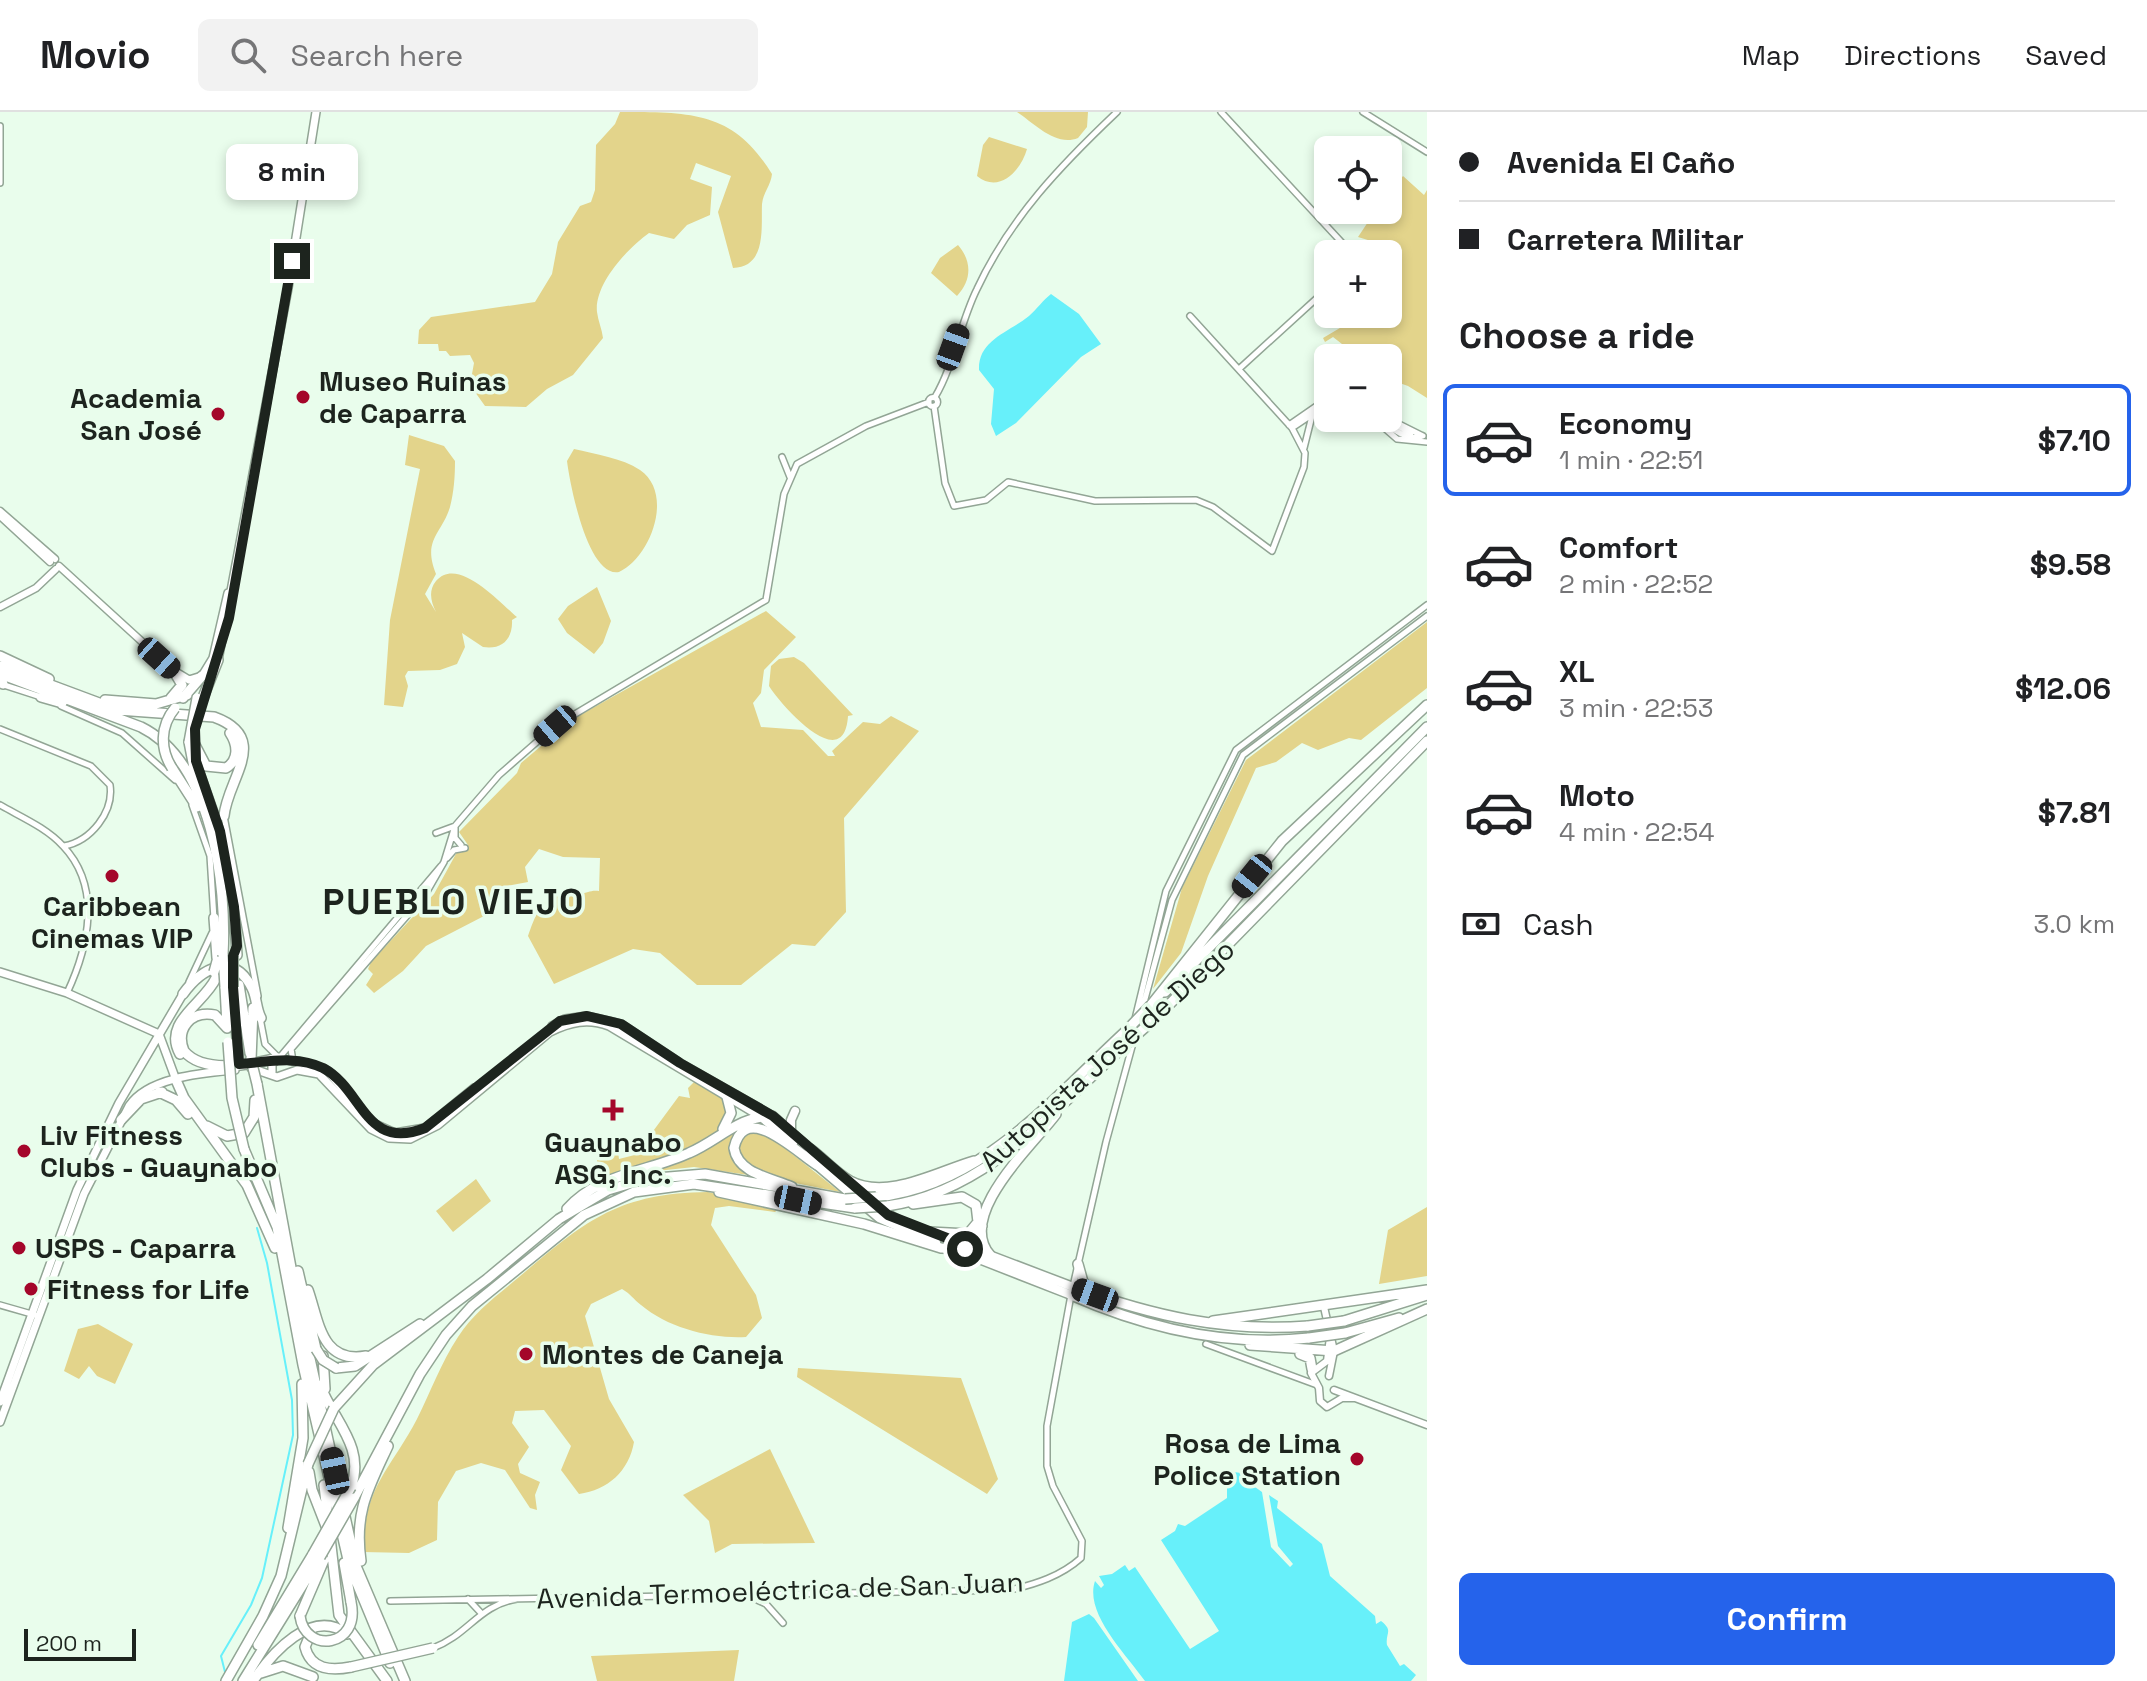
<!DOCTYPE html>
<meta charset="utf-8">
<style>
body{margin:0;font-family:"Space Grotesk",sans-serif;background:#f2f2f2;color:#202124;height:100vh;display:flex;flex-direction:column;font-size:30px;white-space:nowrap}
*{box-sizing:border-box;margin:0}
p{font-size:26px;color:#757577}
.icon{flex:none;width:44px;height:44px;fill:none;stroke:currentColor;stroke-width:2;stroke-linecap:round;stroke-linejoin:round}
.map{position:relative;flex:1;overflow:hidden}
.drawer{display:flex;flex-direction:column;background:#fff;width:720px}
.drawer>*{flex:none}
.banner{display:grid;align-content:center;height:176px;padding:0 32px;background:#fff}
.tools{position:absolute;left:1314px;top:24px;display:grid;gap:16px}
.tools a{display:grid;place-items:center;width:88px;height:88px;border-radius:12px;background:#fff;box-shadow:0 4px 12px #0003;font-size:40px}
.scale{position:absolute;left:24px;bottom:20px;width:112px;box-sizing:border-box;padding-left:8px;border:4px solid #1d241e;border-top:0;font-size:22px;line-height:28px;white-space:nowrap;color:#1d241e;-webkit-text-stroke:6px #e9fdec;paint-order:stroke}
.end{position:absolute;width:36px;height:36px;margin:-18px;border:10px solid #1d241e;background:#fff;box-shadow:0 0 0 4px #fff}
.from{border-radius:50%}
.bubble{position:absolute;height:56px;border-radius:12px;background:#fff;box-shadow:0 4px 12px #0003;font-size:26px;font-weight:700;line-height:56px;text-align:center}
.car{position:absolute;width:24px;height:48px;margin:-24px -12px;border-radius:10px;box-shadow:0 0 6px 2px #0007;background:linear-gradient(#222 24%,#8ab4d8 0 40%,#222 0 76%,#8ab4d8 0 86%,#222 0)}
.banner b{display:flex;align-items:center;gap:28px;height:76px;font-size:30px}
.banner b+b{border-top:2px solid #e0e0e0}
.banner i{width:20px;height:20px;background:#202124}
ul{padding:0;list-style:none}
li{display:flex;align-items:center;gap:24px;height:112px;margin:0 16px 12px;padding:0 16px;border:4px solid transparent;border-radius:12px}
li div{flex:1}
li b{display:block;font-size:30px}
li em{font-style:normal;font-weight:700}
li.on{border-color:#2563eb}
li>.icon{width:72px;height:72px;stroke-width:1.5}
h2{padding:0 32px;font-size:36px;line-height:96px}
.pay{display:flex;align-items:center;gap:20px;height:88px;padding:0 32px;font-size:30px}
.pay p{margin-inline-start:auto}
.action{display:flex;gap:16px;margin-top:auto;padding:16px 32px}
.action a{flex:1;height:92px;border-radius:12px;background:#2563eb;color:#fff;font-size:32px;font-weight:700;line-height:92px;text-align:center}
header{display:flex;align-items:center;gap:48px;box-sizing:border-box;height:112px;padding:0 40px;background:#fff;border-bottom:2px solid #e0e0e0}
header strong{font-size:38px}
nav{display:flex;gap:44px;margin-inline-start:auto;font-size:28px}
.search{width:560px;height:72px;background:#f2f2f2;display:flex;align-items:center;gap:20px;box-sizing:border-box;padding:0 28px;border-radius:12px;color:#757577;font-size:30px}
main{display:flex;flex:1;min-height:0}
.map>svg:first-child{display:block}
</style>
<header>
<strong>Movio</strong>
<div class="search"><svg class="icon" aria-label="search" viewBox="0 0 24 24"><circle cx="10" cy="10" r="6"/><path d="M15 15l6 6"/></svg>Search here</div>
<nav><a>Map</a><a>Directions</a><a>Saved</a></nav>
</header>
<main>
<div class="map">
<svg width="1427" height="1569" viewBox="0 0 1427 1569">
<rect width="100%" height="100%" fill="#e9fdec"/>
<path fill="#e3d48b" d="M620,0C693,0 734,0 772,62C771,73 763,81 762,92C761,115 767,155 733,156L718,100L731,64L696,51L690,67L712,75L710,103L687,113L674,127L649,121C628,136 594,172 597,200C598,209 602,217 603,226L573,263L547,277L526,295L485,294L470,273L474,251L470,243L450,244L446,239H439L438,232H418L419,218L431,205L535,190L552,162L558,130L580,94L591,90L595,78L596,33L615,12Z
M1017,0H1088L1087,15L1078,26C1056,35 1035,12 1017,0Z
M989,25L1027,37C1021,59 999,82 977,64L983,33Z
M1403,64L1424,83L1427,78V286L1408,274L1388,267V246H1360L1333,225L1325,230L1323,226L1345,213L1382,207L1388,202V142H1369L1371,129L1358,125L1376,98H1388V83Z
M958,133C972,149 972,168 957,184L931,161L940,146Z
M409,323L444,334L455,349C455,364 454,380 450,395C442,422 422,427 436,462L425,482L436,500C431,490 428,479 436,469C458,443 500,491 517,505L512,508C513,527 502,538 483,535L462,521L465,535L457,552L440,558L408,559L405,564L408,574L403,595L384,593L390,508L420,357L405,353Z
M574,337C595,342 622,346 640,358C675,382 650,446 619,460C588,466 570,373 567,349Z
M597,475L611,509L603,531L594,542L567,521L558,507L568,494Z
M766,499L796,525L764,558L761,581L753,591L761,615L803,618L828,644H835L832,639L863,610L880,612L891,604L919,619L844,706L846,800L815,834L792,832L741,873H697L660,841L633,837L554,872L528,824C534,807 541,785 562,781C568,779 574,783 580,782C588,781 590,778 599,779L600,746L563,745L539,737L525,755L528,770L496,776V791L484,804L426,834L403,859L374,881L366,873L373,862L368,857L371,850L434,782L457,740L465,738L468,733L459,720L517,661L521,651L573,607Z
M1427,510V576L1361,628L1349,626L1318,638L1302,631L1276,650L1256,656L1208,764L1181,841L1153,877L1182,776L1246,648Z
M794,545L804,551L853,603L848,604C844,665 780,592 769,574L771,554L779,547Z
M694,970L723,987L729,997L720,1019L699,1034L608,1068L601,1066L596,1043L618,1040L619,1047L674,1033L671,1023L653,1030L648,1026L679,984L690,986L688,976Z
M758,1009L780,1023L754,1013L733,1032L755,1064L694,1055L638,1061L688,1046L737,1015Z
M762,1018L840,1080L780,1068L740,1049L738,1029L745,1021Z
M476,1067L491,1089L453,1120L436,1099Z
M708,1080L778,1097L775,1100L729,1094L715,1096L711,1113L756,1183L762,1206L746,1225C712,1227 668,1216 641,1193C633,1187 631,1182 622,1177L591,1192L585,1204L609,1287L634,1330C629,1359 608,1378 579,1382L561,1358L571,1334L544,1298L515,1299L512,1311L529,1335L518,1352L520,1361L540,1370L535,1383L537,1398L530,1396L505,1358L481,1351L456,1359L438,1390L437,1428L409,1441L363,1440C364,1374 389,1360 417,1307C431,1279 441,1251 458,1225C473,1201 498,1183 519,1165C585,1109 618,1081 708,1080Z
M1427,1095V1164L1379,1172L1388,1118Z
M98,1212L133,1232L115,1272L97,1264L89,1254L79,1267L64,1259L78,1217Z
M798,1256L961,1266L998,1367L987,1382L797,1265Z
M770,1337L815,1431L732,1432L715,1441L709,1409L683,1383Z
M739,1538L734,1569H597L591,1544Z"/>
<path fill="#67f0fa" d="M1051,182L1079,202L1101,232L1081,245L1016,311L996,324L991,312L994,277L979,258C978,228 1008,221 1029,204C1037,197 1043,188 1051,182Z
M1227,1359L1255,1363V1375L1262,1380L1271,1435L1290,1455L1293,1452L1278,1434L1269,1383L1278,1389L1277,1396L1322,1432L1330,1464L1375,1504L1376,1512L1381,1509C1394,1519 1385,1521 1387,1533L1400,1554L1404,1552L1416,1563L1411,1569H1145C1126,1542 1084,1501 1095,1469L1101,1476L1104,1473L1099,1464L1112,1462L1125,1453L1129,1459L1135,1455L1190,1537L1219,1519L1161,1428L1175,1419L1178,1412L1185,1414L1227,1386Z
M1089,1502L1094,1506L1138,1569H1064L1072,1510Z"/>
<g fill="none" stroke-linecap="round" stroke-linejoin="round">
<path stroke="#67f0fa" stroke-width="2" d="M226,1564L221,1544L251,1493L262,1466L293,1323L292,1288L267,1151L257,1116"/>
<defs>
<path id="tertiary" d="M1221,0L1345,134L1348,142
M1363,0L1427,40
M0,14V71
M1239,257L1328,176
M935,285C954,253 960,211 977,177C1010,106 1061,53 1117,0
M928.5 290a4.5 4.5 0 1 1 9 0a4.5 4.5 0 1 1-9 0Z
M934,294L945,371L954,394L986,388L1008,370L1095,389L1196,388L1213,395L1272,439L1304,355L1305,341L1292,316L1190,204
M1373,306L1397,327L1427,330
M1383,306C1389,318 1410,329 1423,324
M1387,306L1423,324
M1384,307L1411,321
M1289,313L1328,286
M1292,316L1328,292
M1304,336L1312,304
M782,345L790,365
M1,572L41,585
M61,594L122,621L175,668
M0,617L91,654L110,673C114,700 91,729 64,734
M0,693C21,705 47,716 63,734C102,775 89,834 67,881
M192,693L210,744L214,807
M224,704L258,884
M436,721L455,714V726L461,733
M447,746L454,738L465,736
M189,870L212,821
M260,906L265,932L279,946L441,754
M1135,907L1166,779L1236,638L1427,493
M293,949L291,937L425,783L444,750L455,714L499,663L555,614L766,488L784,382L797,352L866,314L929,290
M0,1193L35,1203
M1206,1232L1317,1273
M746,1483L766,1492L783,1511
M468,1487L481,1501
M390,1489L1010,1478C1036,1472 1061,1464 1081,1446L1082,1429L1053,1374L1047,1354V1314L1071,1183L1106,1030L1172,788L1243,643L1427,504
M433,1536C468,1523 479,1493 517,1487"/>
<path id="secondary" d="M0,399L55,447
M0,404L50,450
M59,454L173,558
M0,495L36,476L56,457
M1324,1195L1334,1239L1329,1264
M1330,1225L1327,1249L1311,1261L1319,1276L1320,1289L1327,1295L1342,1286H1355
M1334,1278L1427,1313"/>
<path id="primary" d="M218,548L288,176L316,0
M174,559L189,568L202,564L213,546L228,481
M0,860L67,881L159,922L176,968
M552,914L565,907L587,904L621,912L680,951L773,1004
M251,956L277,965L297,958L319,962L371,1017L389,1026L410,1027L438,1013L550,920C570,910 588,906 609,914L761,1005
M272,963V952L279,946L325,957L373,1011L395,1021L425,1016L474,976
M0,1290L77,1078L119,991L183,882
M0,1310L84,1082L129,994C148,965 203,961 235,958"/>
<path id="trunk" d="M761,1005L793,1031
M762,1005L773,1004L814,1041
M791,1020V1008L795,999
M812,1049L879,1106L936,1131
M842,1066L865,1086
M876,1095L900,1109L1073,1175
M956,1138L1071,1183"/>
<path id="motorway" d="M0,544L49,567
M0,554L118,598L214,605C272,626 227,667 224,704
M0,562L141,615C212,650 227,773 223,843
M0,570L3,572
M41,585L62,591
M171,586L182,573L173,558
M183,586L202,564
M105,588L156,592L187,583
M202,588L218,548
M189,630L196,666
M194,631L206,654L226,656C239,648 238,633 230,621
M172,656L197,695
M198,658L223,729L234,795L237,843
M214,806L217,846
M239,873L250,941
M225,875L227,913
M233,875L239,952
M1165,880L1427,615
M183,882C201,857 233,838 252,876C257,886 256,897 261,906
M1151,893L1282,729L1427,593
M1159,903L1427,629
M227,916L215,903C191,898 175,917 184,939C204,963 252,952 279,946
M180,942C162,910 204,892 216,866
M251,948L253,896
M176,968L184,986L247,1073L275,1136
M257,972L297,1188L356,1454L405,1569
M159,980L176,988L188,1002
M121,1008L141,987L162,980
M207,1014L227,1024L244,1021L254,1005L255,988
M723,1017L731,1001L727,985
M244,1037L277,1115L303,1253L349,1452L390,1551
M810,1037C824,1047 836,1061 850,1069C887,1089 939,1059 974,1049
M792,1075C772,1066 738,1062 734,1036C745,988 796,1040 817,1053
M719,1080L864,1112L941,1136L967,1137L982,1114
M876,1085C982,1074 1051,988 1126,919
M913,1092L962,1085L976,1093L978,1110L968,1122L930,1120
M887,1094C986,1080 1053,999 1123,935
M567,1097C597,1062 650,1059 689,1041C715,1030 733,1010 761,1005
M990,1143C955,1103 1034,1032 1056,1002
M1078,1152L1083,1170L1092,1180
M298,1159L316,1237
M1073,1175C1153,1204 1223,1220 1308,1214
M308,1178C319,1209 321,1252 366,1244
M1071,1183C1146,1216 1227,1235 1309,1226
M1213,1209L1427,1178
M1344,1209L1427,1183
M1345,1221L1399,1206
M1250,1233L1334,1239L1427,1197
M1300,1242L1310,1246L1312,1257
M323,1244L325,1277
M336,1256L355,1254L420,1212
M320,1273C333,1308 366,1335 351,1375
M334,1296L373,1253L487,1167L559,1107L608,1078L645,1067L705,1062L845,1087
M309,1360L312,1378L326,1414
M324,1373L339,1503L387,1569
M354,1386L420,1262L446,1223L472,1194L584,1103L634,1080L694,1072L855,1096
M288,1416L303,1326L302,1272
M361,1449C354,1401 368,1377 388,1334
M344,1451L351,1490
M300,1504L324,1448
M312,1518L305,1535C311,1558 331,1559 351,1555
M258,1533L313,1442
M261,1561L283,1554L313,1565
M226,1569L263,1504L281,1464L308,1352
M243,1569L320,1445
M253,1569C272,1541 312,1495 347,1522"/>
</defs>
<use href="#tertiary" stroke="#92a595" stroke-width="8"/>
<use href="#secondary" stroke="#92a595" stroke-width="9"/>
<use href="#primary" stroke="#92a595" stroke-width="10"/>
<use href="#trunk" stroke="#92a595" stroke-width="11"/>
<use href="#motorway" stroke="#92a595" stroke-width="12"/>
<use href="#tertiary" stroke="#fff" stroke-width="5"/>
<use href="#secondary" stroke="#fff" stroke-width="6"/>
<use href="#primary" stroke="#fff" stroke-width="7"/>
<use href="#trunk" stroke="#fff" stroke-width="8"/>
<use href="#motorway" stroke="#fff" stroke-width="9"/>
<defs>
<path id="motorway-bridge" d="M189,630L197,586
M172,656C160,637 160,614 175,596
M223,843L225,875
M233,844V875
M214,860L217,849
M1126,919L1151,893
M228,930L232,986L244,1037
M1123,935L1159,903
M251,948L257,972
M845,1087L876,1085
M855,1096L887,1094
M1308,1214L1344,1209
M1309,1226L1345,1221
M316,1237L323,1248L336,1256
M308,1352L334,1296
M313,1442L351,1375
M320,1445L354,1386
M300,1504C305,1542 361,1536 351,1490
M351,1555L433,1536"/>
</defs>
<use href="#motorway-bridge" stroke="#92a595" stroke-width="12" stroke-linecap="butt"/>
<use href="#motorway-bridge" stroke="#fff" stroke-width="9"/>
</g>
<g fill="none" stroke-linecap="round" stroke-linejoin="round">
<path stroke="#1d241e" stroke-width="10" d="M292,149L229,506L195,617L196,649L220,719L234,795L237,834L233,844V875L239,952C268,950 296,943 323,956C363,977 365,1040 425,1016L560,909L587,904L621,912L680,951L773,1004L888,1103L970,1135L965,1137"/>
</g>
<g fill="#a4062a" stroke="#e9fdec" stroke-width="3">
<circle cx="303" cy="285" r="8"/>
<circle cx="218" cy="302" r="8"/>
<circle cx="112" cy="764" r="8"/>
<path d="M609 986h8v8h8v8h-8v8h-8v-8h-8v-8h8z"/>
<circle cx="24" cy="1039" r="8"/>
<circle cx="19" cy="1136" r="8"/>
<circle cx="31" cy="1177" r="8"/>
<circle cx="526" cy="1242" r="8"/>
<circle cx="1357" cy="1347" r="8"/>
</g>
<g text-anchor="middle" stroke-width="7" stroke-linejoin="round" paint-order="stroke">
<g font-size="28" font-weight="bold" fill="#1d241e" stroke="#e9fdec" text-anchor="start">
<text x="319" y="279">Museo Ruinas<tspan x="319" dy="32">de Caparra</tspan></text>
<text x="202" y="296" text-anchor="end">Academia<tspan x="202" dy="32">San José</tspan></text>
<text x="112" y="804" text-anchor="middle">Caribbean<tspan x="112" dy="32">Cinemas VIP</tspan></text>
<text x="40" y="1033">Liv Fitness<tspan x="40" dy="32">Clubs - Guaynabo</tspan></text>
<text x="613" y="1040" text-anchor="middle">Guaynabo<tspan x="613" dy="32">ASG, Inc.</tspan></text>
<text x="35" y="1146">USPS - Caparra</text>
<text x="47" y="1187">Fitness for Life</text>
<text x="542" y="1252">Montes de Caneja</text>
<text x="1341" y="1341" text-anchor="end">Rosa de Lima<tspan x="1341" dy="32">Police Station</tspan></text>
</g>
<g font-size="28" fill="#1d241e" stroke="#e9fdec">
<text transform="translate(1107 943) rotate(-42)" y="10">Autopista José de Diego</text>
<text transform="translate(780 1478) rotate(-2)" y="10">Avenida Termoeléctrica de San Juan</text>
</g>
<g font-size="36" font-weight="bold" letter-spacing="2" fill="#1d241e" stroke="#e9fdec">
<text x="454" y="802">PUEBLO VIEJO</text>
</g>
</g>
</svg>
<div class="tools">
<a><svg class="icon" aria-label="locate" viewBox="0 0 24 24"><circle cx="12" cy="12" r="6"/><path d="M12 2v4M12 18v4M2 12h4M18 12h4"/></svg></a>
<a>+</a>
<a>−</a>
</div>
<div class="scale">200 m</div>
<i class="end from" style="left:965px;top:1137px"></i>
<i class="end" style="left:292px;top:149px"></i>
<div class="bubble" style="left:226px;top:32px;width:132px">8 min</div>
<i class="car" style="left:953px;top:235px;rotate:20deg"></i>
<i class="car" style="left:159px;top:546px;rotate:132deg"></i>
<i class="car" style="left:555px;top:614px;rotate:229deg"></i>
<i class="car" style="left:1252px;top:764px;rotate:219deg"></i>
<i class="car" style="left:798px;top:1088px;rotate:102deg"></i>
<i class="car" style="left:1095px;top:1183px;rotate:290deg"></i>
<i class="car" style="left:335px;top:1359px;rotate:348deg"></i>
</div>
<section class="drawer">
<div class="banner">
<b><i class="from"></i>Avenida El Caño</b>
<b><i></i>Carretera Militar</b>
</div>
<h2>Choose a ride</h2>
<ul>
<li class="on"><svg class="icon" aria-label="car" viewBox="0 0 24 24"><path d="M5 17H2v-5l4-1 3-4h7l3 4 3 1v5h-3M9 17h6M6 11h13"/><circle cx="7" cy="17" r="2"/><circle cx="17" cy="17" r="2"/></svg><div><b>Economy</b><p>1 min · 22:51</p></div><em>$7.10</em></li>
<li><svg class="icon" aria-label="car" viewBox="0 0 24 24"><path d="M5 17H2v-5l4-1 3-4h7l3 4 3 1v5h-3M9 17h6M6 11h13"/><circle cx="7" cy="17" r="2"/><circle cx="17" cy="17" r="2"/></svg><div><b>Comfort</b><p>2 min · 22:52</p></div><em>$9.58</em></li>
<li><svg class="icon" aria-label="car" viewBox="0 0 24 24"><path d="M5 17H2v-5l4-1 3-4h7l3 4 3 1v5h-3M9 17h6M6 11h13"/><circle cx="7" cy="17" r="2"/><circle cx="17" cy="17" r="2"/></svg><div><b>XL</b><p>3 min · 22:53</p></div><em>$12.06</em></li>
<li><svg class="icon" aria-label="car" viewBox="0 0 24 24"><path d="M5 17H2v-5l4-1 3-4h7l3 4 3 1v5h-3M9 17h6M6 11h13"/><circle cx="7" cy="17" r="2"/><circle cx="17" cy="17" r="2"/></svg><div><b>Moto</b><p>4 min · 22:54</p></div><em>$7.81</em></li>
</ul>
<div class="pay"><svg class="icon" aria-label="cash" viewBox="0 0 24 24"><path d="M3 7h18v10H3z"/><circle cx="12" cy="12" r="2"/></svg>Cash<p>3.0 km</p></div>
<div class="action"><a>Confirm</a></div>
</section>
</main>
